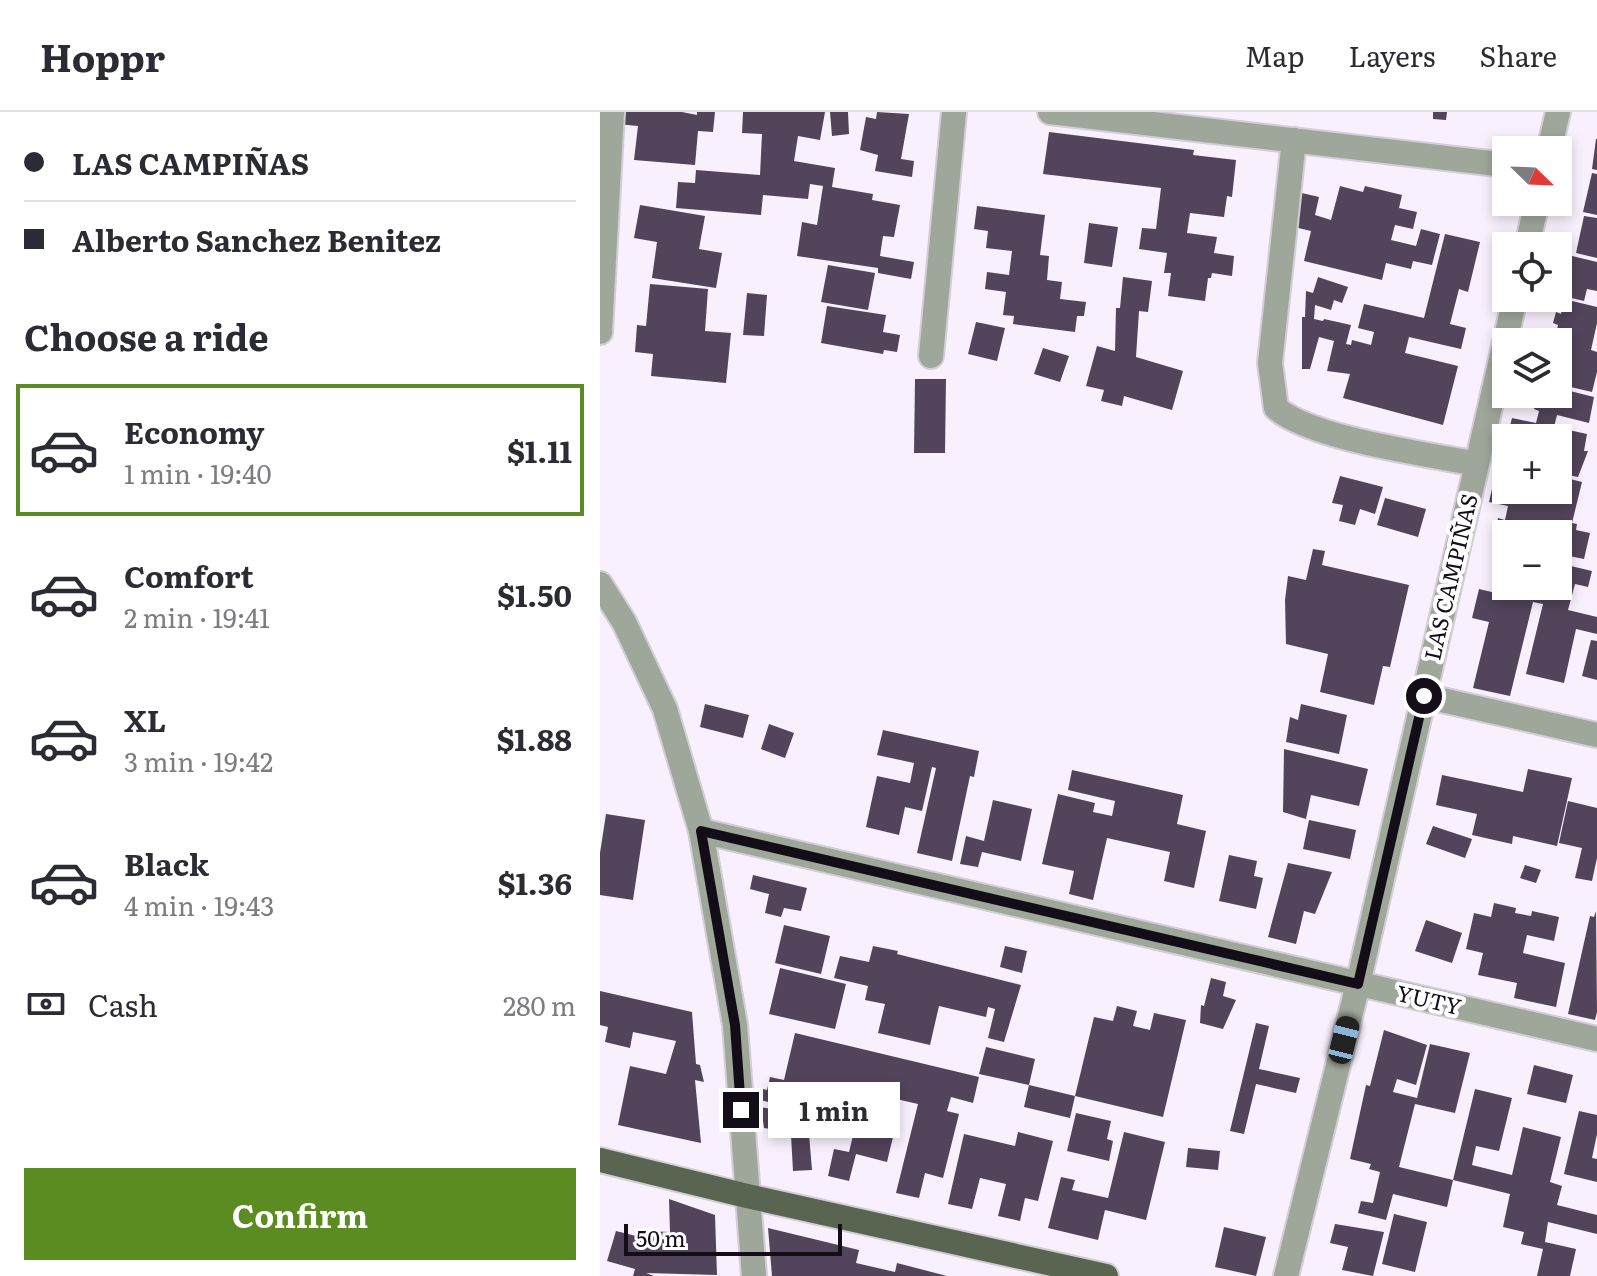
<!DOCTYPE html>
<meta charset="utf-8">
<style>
body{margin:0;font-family:Literata,serif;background:#f7f7f7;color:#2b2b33;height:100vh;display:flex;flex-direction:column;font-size:30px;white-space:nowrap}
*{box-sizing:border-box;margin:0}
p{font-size:26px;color:#7c7c81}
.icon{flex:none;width:44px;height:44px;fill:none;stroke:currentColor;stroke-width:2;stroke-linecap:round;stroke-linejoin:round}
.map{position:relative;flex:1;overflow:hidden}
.panel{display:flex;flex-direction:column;background:#fff;width:600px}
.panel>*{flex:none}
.top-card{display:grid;align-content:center;height:176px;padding:0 24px;background:#fff}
.needle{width:52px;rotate:113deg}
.controls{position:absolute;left:892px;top:24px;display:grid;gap:16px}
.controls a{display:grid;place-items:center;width:80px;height:80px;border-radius:0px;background:#fff;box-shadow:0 4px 12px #0003;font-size:40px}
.scale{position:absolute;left:24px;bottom:20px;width:218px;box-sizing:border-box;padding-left:8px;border:4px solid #120d16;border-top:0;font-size:22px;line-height:28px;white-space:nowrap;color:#120d16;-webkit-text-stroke:6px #fff;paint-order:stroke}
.end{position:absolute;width:36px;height:36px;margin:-18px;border:10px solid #120d16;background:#fff;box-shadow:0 0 0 4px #fff}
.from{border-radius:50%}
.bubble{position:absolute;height:56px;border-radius:0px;background:#fff;box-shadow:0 4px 12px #0003;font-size:26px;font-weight:700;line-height:56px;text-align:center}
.car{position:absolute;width:24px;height:48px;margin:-24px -12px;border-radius:10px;box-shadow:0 0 6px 2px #0007;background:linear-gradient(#222 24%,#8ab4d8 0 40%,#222 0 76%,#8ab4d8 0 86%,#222 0)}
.top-card b{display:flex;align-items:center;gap:28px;height:76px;font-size:30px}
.top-card b+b{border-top:2px solid #e1e1e2}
.top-card i{width:20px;height:20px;background:#2b2b33}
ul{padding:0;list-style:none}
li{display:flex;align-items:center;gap:24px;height:132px;margin:0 16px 12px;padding:0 8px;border:4px solid transparent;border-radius:0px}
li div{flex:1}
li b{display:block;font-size:30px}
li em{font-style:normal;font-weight:700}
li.active{border-color:#5b8c22}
li>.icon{width:72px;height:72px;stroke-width:1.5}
h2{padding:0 24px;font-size:36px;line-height:96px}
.pay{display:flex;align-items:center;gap:20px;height:88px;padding:0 24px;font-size:30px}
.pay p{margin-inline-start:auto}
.cta{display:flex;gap:16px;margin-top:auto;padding:16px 24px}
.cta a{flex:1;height:92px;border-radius:0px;background:#5b8c22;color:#fff;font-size:32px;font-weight:700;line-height:92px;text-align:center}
header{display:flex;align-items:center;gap:48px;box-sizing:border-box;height:112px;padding:0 40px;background:#fff;border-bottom:2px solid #e1e1e2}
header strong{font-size:38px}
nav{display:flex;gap:44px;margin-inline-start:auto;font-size:28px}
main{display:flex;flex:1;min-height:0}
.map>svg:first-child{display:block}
</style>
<header>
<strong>Hoppr</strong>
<nav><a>Map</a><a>Layers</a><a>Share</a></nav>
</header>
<main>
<section class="panel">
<div class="top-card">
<b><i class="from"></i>LAS CAMPIÑAS</b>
<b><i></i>Alberto Sanchez Benitez</b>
</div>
<h2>Choose a ride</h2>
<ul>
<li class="active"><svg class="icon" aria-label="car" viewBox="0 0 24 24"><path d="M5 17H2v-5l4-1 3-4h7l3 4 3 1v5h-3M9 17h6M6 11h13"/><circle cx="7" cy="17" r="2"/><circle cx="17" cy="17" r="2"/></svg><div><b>Economy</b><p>1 min · 19:40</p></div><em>$1.11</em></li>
<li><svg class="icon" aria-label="car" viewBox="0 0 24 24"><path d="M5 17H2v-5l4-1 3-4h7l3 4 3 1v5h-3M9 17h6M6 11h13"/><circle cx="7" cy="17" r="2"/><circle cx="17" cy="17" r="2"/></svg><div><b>Comfort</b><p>2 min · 19:41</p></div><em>$1.50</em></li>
<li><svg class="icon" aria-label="car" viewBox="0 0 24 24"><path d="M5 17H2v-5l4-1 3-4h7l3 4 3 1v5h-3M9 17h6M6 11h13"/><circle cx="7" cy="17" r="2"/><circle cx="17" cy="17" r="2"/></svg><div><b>XL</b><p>3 min · 19:42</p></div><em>$1.88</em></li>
<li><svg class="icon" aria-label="car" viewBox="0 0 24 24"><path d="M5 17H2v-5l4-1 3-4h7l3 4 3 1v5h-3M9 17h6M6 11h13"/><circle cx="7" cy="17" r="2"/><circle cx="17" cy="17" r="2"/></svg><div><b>Black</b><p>4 min · 19:43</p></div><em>$1.36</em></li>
</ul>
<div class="pay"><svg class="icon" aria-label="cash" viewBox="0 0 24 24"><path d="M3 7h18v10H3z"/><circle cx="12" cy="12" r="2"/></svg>Cash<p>280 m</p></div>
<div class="cta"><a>Confirm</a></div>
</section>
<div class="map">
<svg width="997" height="1164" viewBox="0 0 997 1164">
<rect width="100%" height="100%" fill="#f8f1fd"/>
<path fill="#52445b" d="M18,0H82L97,3V0H115L113,20L98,19L95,53L34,48L38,14L17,12Z
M143,0H225L220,28L198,24L194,49L235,56L232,75L273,82L272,88L300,93L294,125L283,124L280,144L314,150L311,167L278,161V156L197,144L202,110L217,113L223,74L210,72L208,87L163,83L161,103L76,96L78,70L95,71L96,58L160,63L162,22L142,21Z
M230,0H248L249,22L232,24Z
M277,0L309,2L301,47L314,49L312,65L275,59L278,43L260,38L266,5L276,7Z
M833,0H847L846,8L833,7Z
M449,20L594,38L593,43L636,48L632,85L627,84L624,105L590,101L587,121L617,125L614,141L634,144L632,164L612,161L611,166H608L605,189L568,184L571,161H564L567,141L539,137L542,116L556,117L561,76L443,62Z
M996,27H997V58L992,57Z
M992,61L997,62V103L983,100Z
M740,74L763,80L765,74L802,83L799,96L817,100L813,117L795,113L791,128L816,134L821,117L840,122L832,153L813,149L811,157L786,151L782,168L704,149L711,119L694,115L693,79L719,85L715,103L731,108Z
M40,93L105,104L99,137L122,141L116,176L52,166L57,130L34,126Z
M377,94L445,103L440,143L449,144L447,168L462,170L460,187L486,190L484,204H477L475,220L413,212L414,204L403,203L406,180L385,177L387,160L409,163L412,139L386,136L388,119L374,117Z
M984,104L997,106V146L976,141Z
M489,111L518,115L512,155L484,151Z
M845,122L880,130L868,180L859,177L850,212L866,216L861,237L809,225L805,241L858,254L843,313L743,286L750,262L727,259L734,229L719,225L710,257H702V205H705L706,179L713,181L718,165L748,175L742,191L734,188L731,198L715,193L714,207L723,209L724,207L751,213L746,232L751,233L752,228L771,233L774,220L758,216L764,192L824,206Z
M972,144L997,150V179L987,177L984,189L963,184L965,157L969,158Z
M228,153L275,161L268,198L221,190Z
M523,165L552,169L548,200L539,199L536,245L583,259L572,298L524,284L522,294L501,289L504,278L486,274L497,234L515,239L516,196H520Z
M50,172L108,177L105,219L131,221L126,271L51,264L53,242L35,240L37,213L46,214Z
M147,181L167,183L164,224L143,223Z
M964,187L997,195V211L991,238L997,240V260L992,280L958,272V230H954L958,213L953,211L956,200L961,202Z
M227,194L286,203L283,220L300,223L297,240L284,238L283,242L221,231Z
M376,210L405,216L397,249L368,242Z
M443,236L469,244L460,270L434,262Z
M315,267H346L345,341H314Z
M958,276L994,285L989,311L957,303L953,319L963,321L964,317L987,322L984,339H988L978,365L958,361V326H907L912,306L936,311L939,299L934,297L938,283L958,282Z
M899,347L906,349V378H958V364L982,370L972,411L977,412L976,418L990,421L984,447L969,444L968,448L958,445V422H906V429L894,426L898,406L905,408L908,394L889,390Z
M740,364L783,375L775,402L760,397L755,413L739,409L743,393L732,391Z
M785,386L826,397L818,425L777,413Z
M713,437L725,439L722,453L809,473L790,555L783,554L774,593L720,580L728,542L686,532L685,488L688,464L706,468Z
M905,443L906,474H958V451L992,459L988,475L975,472L968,498L997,505V522L976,517L964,571L926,562L943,492L933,490L910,584L873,576L889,510L872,506L879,477L896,481Z
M991,528L997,529V568L982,564Z
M105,592L149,603L143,626L100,615Z
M701,592L747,603L739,642L686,630L690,605L698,608Z
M169,612L194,621L185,646L161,637Z
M283,618L379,639L374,665L370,664L352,749L317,741L336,656L332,655L322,699L305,695L299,723L266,715L277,664L310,671L314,651L277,643Z
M684,637L768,657L759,694L711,683L706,707L683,700Z
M928,657L972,666L957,734L913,724L912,732L872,723L877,702L836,693L842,663L923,680Z
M472,658L583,683L577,712L606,719L594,776L564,769L570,740L507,726L493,788L469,782L474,759L442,752L458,682L495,691L493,700L512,704L515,689L468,678Z
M393,688L432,697L421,749L382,740L378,755L360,752L366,724L384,729Z
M968,689L997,696V746L992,769L975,766L982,736L959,731Z
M6,702L45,708L33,788L0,783V741Z
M709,708L756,718L750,747L703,737Z
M833,714L872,727L865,746L826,732Z
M629,743L657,749L654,764L663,766L656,797L619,789Z
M688,751L732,760L715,802L704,799L696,832L668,825Z
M925,753L941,758L936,771L920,766Z
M153,763L207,776L201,799L184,796L181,805L165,801L169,782L150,777Z
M894,791L916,796L915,801L931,804L932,799L959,805L954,829L927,823L923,841L965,851L956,895L914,886L917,871L878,863L883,841L866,837L874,801L891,805Z
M996,799L997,900L995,908L968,902L990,804L994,805Z
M826,808L862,821L852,851L815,839Z
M184,813L230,824L221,862L175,851Z
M273,834L298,839L297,842L421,873L404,930L388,926L395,897L388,895L386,905L339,894L330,933L278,921L285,892L265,888L268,874L234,866L240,844L269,850Z
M405,834L427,839L422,861L400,855Z
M180,856L246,872L235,917L169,902Z
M611,866L626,870L623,884L636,888L623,917L600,911L601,893L604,894Z
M0,879L92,900L96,952L100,953L104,970L95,968L101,1031L18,1013L30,954L66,962L76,929L33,920L30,936L5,930L8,915L0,913Z
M517,894L537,899L533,914L550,918L554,901L586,908L563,1005L475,984L494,905L513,909Z
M656,911L669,914L659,957L700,966L696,981L656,972L644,1022L630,1019Z
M784,918L827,933L816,973L797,967L793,980L817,986L830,932L870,941L855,1001L815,992L799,1055L853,1068L847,1095L793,1082L786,1108L758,1101L761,1089L773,1091L780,1060L769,1057L771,1052L750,1047L766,973L770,974Z
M195,921L379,965L373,991L351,985L347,999L359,1002L343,1066L325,1061L319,1086L296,1081L318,992L266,980L264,987L202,972L198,986L192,984L189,995L160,988L163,977L167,978L170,965L184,968Z
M386,935L435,947L429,973L379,962Z
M934,953L973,963L966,991L927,982Z
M429,973L475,984L470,1006L424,995Z
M875,977L912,986L899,1039L876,1034L872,1053L912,1063L923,1015L961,1025L950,1070L962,1074L957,1093L997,1103V1122L948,1110L945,1130L976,1137L970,1164H937L943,1137L921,1132L924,1120L903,1115L910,1082L853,1068Z
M234,982L248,987L242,1005L228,999Z
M161,995L193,1001L189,1020L164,1016Z
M260,995L298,1004L287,1050L256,1042L249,1069L228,1064L234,1037L249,1040Z
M979,999L997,1003V1022L992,1046L997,1047V1070L964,1062Z
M476,1001L511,1009L507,1027L513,1029L509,1049L467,1039Z
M418,1020L453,1029L438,1089L425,1086L420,1109L398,1104L406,1072L380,1066L372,1097L348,1092L364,1022L415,1034Z
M524,1020L565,1030L546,1108L505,1098L498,1128L448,1116L461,1065L475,1068L472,1078L508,1086Z
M209,1022L212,1058L193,1059L191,1023Z
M588,1036L620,1039L618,1058L586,1055Z
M69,1087L115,1103L117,1163L46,1161L54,1164H33L35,1157L7,1149L16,1119L44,1126L43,1119L70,1120Z
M794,1102L827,1110L815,1160L782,1152Z
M735,1112L784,1120L773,1164L742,1158L748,1135L730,1131Z
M624,1115L666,1125L656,1164L615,1155Z
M168,1116L259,1138L256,1151L295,1160L297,1151L347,1164H172Z"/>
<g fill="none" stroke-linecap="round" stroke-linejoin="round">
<defs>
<path id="minor" d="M450,0L906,53
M694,28L670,251L676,296C712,327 827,342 877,352
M949,38L958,0
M927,134L937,90
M0,220L12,0
M331,244L354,0
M0,472L24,510L65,597L101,719L135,913L154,1164
M824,584L997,623
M101,719L997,927
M686,1164L758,872L915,186"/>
<path id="major" d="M0,1048L147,1084L506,1164"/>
</defs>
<use href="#minor" stroke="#d3cdd8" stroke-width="28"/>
<use href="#major" stroke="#d3cdd8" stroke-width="28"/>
<use href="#minor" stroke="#9fa69a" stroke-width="24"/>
<use href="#major" stroke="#5a6551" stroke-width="24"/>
</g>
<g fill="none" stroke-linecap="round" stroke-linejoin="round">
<path stroke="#120d16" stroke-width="10" d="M141,998L135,913L101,719L758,872L824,584"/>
</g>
<g text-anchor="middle" stroke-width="8" stroke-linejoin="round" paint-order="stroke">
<g font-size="22" fill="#120d16" stroke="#fff">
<text transform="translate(851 465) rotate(-77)" y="8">LAS CAMPIÑAS</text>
<text transform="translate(829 888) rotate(13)" y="8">YUTY</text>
</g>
</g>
</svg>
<div class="controls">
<a><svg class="needle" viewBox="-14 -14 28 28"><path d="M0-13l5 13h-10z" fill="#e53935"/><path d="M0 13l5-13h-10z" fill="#7c7c81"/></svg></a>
<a><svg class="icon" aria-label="locate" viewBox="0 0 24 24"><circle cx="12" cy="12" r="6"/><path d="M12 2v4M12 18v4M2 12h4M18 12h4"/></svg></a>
<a><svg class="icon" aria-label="layers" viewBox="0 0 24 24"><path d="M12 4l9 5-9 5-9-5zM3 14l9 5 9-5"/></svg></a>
<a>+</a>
<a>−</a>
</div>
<div class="scale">50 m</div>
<i class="end from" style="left:824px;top:584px"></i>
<i class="end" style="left:141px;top:998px"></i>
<div class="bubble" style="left:168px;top:970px;width:132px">1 min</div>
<i class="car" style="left:744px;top:928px;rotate:14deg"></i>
</div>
</main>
